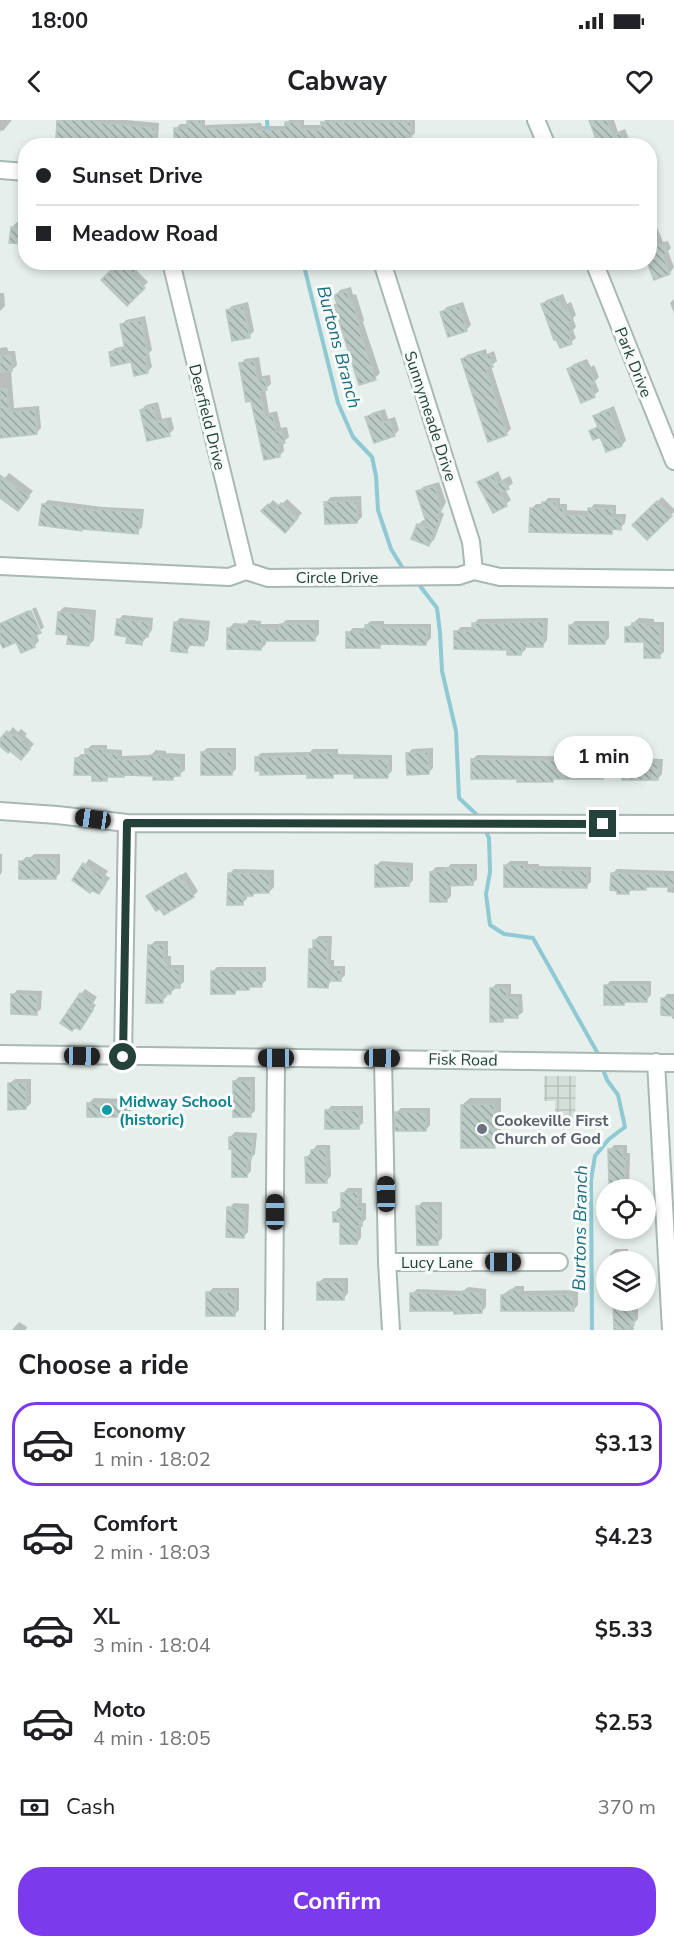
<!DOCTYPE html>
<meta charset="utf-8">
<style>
body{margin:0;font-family:"Nunito Sans",sans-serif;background:#f2f2f2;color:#202124;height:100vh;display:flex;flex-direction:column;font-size:22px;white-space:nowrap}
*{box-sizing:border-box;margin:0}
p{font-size:20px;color:#757577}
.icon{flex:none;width:33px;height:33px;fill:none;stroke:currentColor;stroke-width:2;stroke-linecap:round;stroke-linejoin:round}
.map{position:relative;height:1210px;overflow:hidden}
.panel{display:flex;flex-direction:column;background:#fff;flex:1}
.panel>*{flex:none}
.top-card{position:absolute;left:18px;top:18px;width:639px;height:132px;border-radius:24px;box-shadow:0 3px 9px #0003;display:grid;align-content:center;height:132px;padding:0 18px;background:#fff}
.controls{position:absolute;left:596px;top:1059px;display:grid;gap:12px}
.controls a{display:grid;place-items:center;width:60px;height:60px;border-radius:50%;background:#fff;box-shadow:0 3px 9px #0003;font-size:30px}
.end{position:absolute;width:27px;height:27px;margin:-14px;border:8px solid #24423a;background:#fff;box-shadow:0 0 0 3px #fff}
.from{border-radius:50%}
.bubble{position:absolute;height:42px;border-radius:21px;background:#fff;box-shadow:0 3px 9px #0003;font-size:20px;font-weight:700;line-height:42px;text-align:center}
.car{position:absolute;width:18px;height:36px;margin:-18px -9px;border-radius:8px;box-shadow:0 0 4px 2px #0007;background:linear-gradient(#222 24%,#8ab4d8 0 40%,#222 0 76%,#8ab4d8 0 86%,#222 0)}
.top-card b{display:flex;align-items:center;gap:21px;height:57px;font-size:22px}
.top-card b+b{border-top:2px solid #e0e0e0}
.top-card i{width:15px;height:15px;background:#202124}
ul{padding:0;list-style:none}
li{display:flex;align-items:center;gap:18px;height:84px;margin:0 12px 9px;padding:0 6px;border:3px solid transparent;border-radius:24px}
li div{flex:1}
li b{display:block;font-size:22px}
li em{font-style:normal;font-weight:700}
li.active{border-color:#7c3aed}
li>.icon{width:54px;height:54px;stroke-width:1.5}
h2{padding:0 18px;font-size:27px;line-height:72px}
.pay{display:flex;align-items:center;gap:15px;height:66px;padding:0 18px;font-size:22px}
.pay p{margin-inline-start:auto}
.action{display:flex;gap:12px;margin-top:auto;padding:12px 18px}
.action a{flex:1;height:69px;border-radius:24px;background:#7c3aed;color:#fff;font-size:24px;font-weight:700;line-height:69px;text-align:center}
.status{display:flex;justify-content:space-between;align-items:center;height:42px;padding:0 30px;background:#fff;direction:ltr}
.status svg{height:16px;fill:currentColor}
header{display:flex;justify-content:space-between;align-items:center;height:78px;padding:0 18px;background:#fff;font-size:27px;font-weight:700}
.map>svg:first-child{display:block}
</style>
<div class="status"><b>18:00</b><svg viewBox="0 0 49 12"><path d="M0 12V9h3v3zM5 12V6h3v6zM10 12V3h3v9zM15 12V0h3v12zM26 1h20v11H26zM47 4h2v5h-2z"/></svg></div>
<header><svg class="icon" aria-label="back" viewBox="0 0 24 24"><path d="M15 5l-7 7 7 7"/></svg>Cabway<svg class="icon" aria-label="heart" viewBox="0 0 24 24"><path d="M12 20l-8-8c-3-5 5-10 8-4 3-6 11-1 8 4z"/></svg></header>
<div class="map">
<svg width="674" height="1210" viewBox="0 0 674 1210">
<defs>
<pattern id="industrial-grid" width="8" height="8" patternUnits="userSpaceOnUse" patternTransform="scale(1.5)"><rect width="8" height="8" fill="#d4dfda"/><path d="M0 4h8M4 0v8" fill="none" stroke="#b6c1bc"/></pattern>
<pattern id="building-back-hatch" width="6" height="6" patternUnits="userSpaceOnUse" patternTransform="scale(1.5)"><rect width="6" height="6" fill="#bbcac4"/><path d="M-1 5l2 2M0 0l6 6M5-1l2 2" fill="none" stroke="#98a6a0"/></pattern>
</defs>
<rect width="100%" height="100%" fill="#e6efeb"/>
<path fill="url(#industrial-grid)" d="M544,956H576L575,1007H555V981H544Z"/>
<path fill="#0003" d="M0,0H12L3,11L1,10L0,12Z
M59,0H126L159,3L158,19L153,24Z
M189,0H205V5L261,3L262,6H286L289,0H304V5H322L325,0H415V13L410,18H404L401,21L386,17L311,19L307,23L175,9L180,4H188Z
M590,0H614L618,12L625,9L629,19L624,24Z
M650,77L657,97L654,100L663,122L668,121L671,128L668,131L674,147L670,153L655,158L650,142Z
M17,102L26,103V123L12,107Z
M529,142H543L539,147Z
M135,149L148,162L127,183L103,160Z
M351,167L353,175L356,174L364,200L363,202L380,253L375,258L336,185L338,183L336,175L340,170Z
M0,173H4L5,186L0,191Z
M563,174L567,184L571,182L576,195L573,198L576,207L573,210L576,218L571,222L542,184L547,180Z
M674,179V193L670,183Z
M248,182L254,211L249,216L227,191L232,186Z
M463,182L471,205L466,210L442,192L447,187Z
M145,196L152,230L149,233L152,247L148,251L132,240L110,233L115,228L126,226L122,205L126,200Z
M7,227L8,231H15L17,245L11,251L14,288L39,286L41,308L36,313L0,316V228Z
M486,229L487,234L494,231L497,241L491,246L511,309L506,314L463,239L467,235Z
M259,237L262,256L270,255L271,264L265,269L269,293L277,291L281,308L287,307L289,317L283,322L284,331L280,335L252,280L241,244L245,239Z
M587,239L591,247L594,245L599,257L595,261L599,271L594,275L569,249L574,244Z
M158,282L162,299L171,297L174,309L169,314L141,290L146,285Z
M614,286L626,320L622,325L591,311L599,305L595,296L600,292Z
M385,289L388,299L395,297L399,310L394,315L367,298L372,293Z
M498,351L502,360L510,356L513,363L505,369L511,380L506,384L479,363Z
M9,353L33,371L18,389L0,376V364Z
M439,362L446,382L441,392L444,394L434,420L429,424L418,405L423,400L427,401L418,372L423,367Z
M361,376L362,397L357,402L326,382L331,377Z
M662,377L674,389V392L647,418L634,405Z
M548,378H560V384H567V390L589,391L594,384L616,385V394H626L625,403L620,408H615L611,412L531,389L536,384H543Z
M287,379L302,393L285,411L263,391L273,380L280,386Z
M48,380L103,387L144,389L142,407L137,412L43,385Z
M36,487L44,507L41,510L32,489Z
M64,487L96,490L94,520L89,525L70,514L59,492Z
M29,490L38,512L36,513L39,521L35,525L21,531L17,520L0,518V503Z
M123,495L153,498L152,510L142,523L128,515L119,499Z
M180,498L210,501L208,520L203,524L192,523L187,531L175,503Z
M548,498L547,520L543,525H526V529L521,534L456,512L461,507H474V504L478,499Z
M639,498L654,499V502H664V532L659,536L645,521L627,508Z
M249,500L261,501V504H282L286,500H319V514L315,519H266V524L261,529L229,508L234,503L246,504Z
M371,501H384V504H431V518L426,523H383L379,527L348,513L353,508H366V505Z
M575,501H609V518L604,523L570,506Z
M13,607L18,612L21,609L27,614L25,616L34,624L26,633L0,624Z
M92,625H107V629L122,630V636L151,635L156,630L166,631V633L185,634V650L172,659L154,654L111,655L106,659L94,654L76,639L81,634H87V629Z
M207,628H236V649L231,654L202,633Z
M433,628V648L428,653L408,634L412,629Z
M313,629H338V634L392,635V651L387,656L355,652H336L332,656L308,653L256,638L261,633L310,632Z
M477,635L608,637L607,653L603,658L556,657L553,660L518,658L472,640Z
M628,638L663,639L662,654L658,659L624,643Z
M0,734H2V752L0,755Z
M34,734H60V753L55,758L21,742L26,737H31Z
M89,739L108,751L105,755L110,758L98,772L74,760Z
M381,741L413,743V760L409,765L376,746Z
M510,741H528V744H539V746L591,747V762L586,766L505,746Z
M451,744H477V759L472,764H451V776L446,781L431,752L436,747H448Z
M234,749L274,750V767L269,772L256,771L253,775L247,774V779L242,783L229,754Z
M617,749L674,751V773L667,772L668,766L649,765L646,769H632L628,773L612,754Z
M186,752L198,771L193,776L160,787L148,776Z
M319,816H332L331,840H334V846H345V855L340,860L332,859L328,866L311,830L314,826L315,820Z
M155,821H168V836H171V845H184V862L171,872H167V876L162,881L150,826Z
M217,847H266V860L261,865L239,868L235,873L212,852Z
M610,861H651V875L646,880H627L623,884L606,866Z
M496,864H511V874H522L523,892L518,896L507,897L502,901L491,869Z
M85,869L97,877L93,883L96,885L84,903L81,874Z
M17,870L42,871L41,889L36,893L13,875Z
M667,874H674V899L672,898V894L663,879Z
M239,957H255V991L250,995L234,961Z
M15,959H31V983L26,988L10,963Z
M94,978L131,979V991L126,996L89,983Z
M470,978H501V1019L494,1026L462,985Z
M331,986H363V1003L358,1007L327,991Z
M401,988H430V1005L426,1010L396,993Z
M235,1012L257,1013L255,1034L251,1038V1051L246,1056L230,1017Z
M317,1025H330L331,1056L326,1061L307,1037Z
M614,1025H627V1033H630L629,1070H612L610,1030Z
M348,1068H362V1083H366V1099L361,1104V1118L357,1123L335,1092L339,1088H343V1073Z
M422,1082H442V1118L437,1123L418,1087Z
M234,1083L249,1084L248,1112L243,1117L229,1088Z
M614,1108H629L627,1110L614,1111Z
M615,1129H628V1137L632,1136V1142H610V1134Z
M324,1158H348V1173L344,1178L319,1162Z
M516,1166H524V1171L578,1170V1185L573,1190L502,1175Z
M468,1167L486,1169V1187L481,1192L456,1189L412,1174L417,1169L463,1171Z
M213,1168H239V1190L234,1195L208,1173Z
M615,1180H638V1199L633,1204L634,1210H616Z
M19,1202L27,1207L26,1210H12Z"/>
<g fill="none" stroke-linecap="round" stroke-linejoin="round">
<path stroke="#8ec9d4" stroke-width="4" d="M267,0L268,14
M303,142L338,283L353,317L372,337L376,356L378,390L391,429L402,447
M420,466L437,488L440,513L442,551L456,611L459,678L477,695
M487,714L489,718L490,752L486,774L490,805L504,814L533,818L597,932
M592,1210L591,1060L595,1036L609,1019L625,1007L618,975L607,960L604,952"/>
</g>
<path fill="url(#building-back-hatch)" stroke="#b8c9c2" stroke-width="1.5" d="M57,0H94V2L155,8L153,25L93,20L56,19Z
M201,0V9L257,7V10H285V2H300V9L321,10V2H411V19H402V22H384V18L307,21V25L297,26H174V8H187V1Z
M589,0H607L613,16L620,13L625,26H590L597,22Z
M650,106L658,126L663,124L667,134L663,135L670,154L654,160L647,142H650Z
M11,107L26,108V124L9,123Z
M119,142H143L132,155L145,168L127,186L101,160Z
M346,171L349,179L351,178L360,206L358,207L376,260L359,265L334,185L337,184L334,175Z
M558,178L562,187L566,186L572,201L568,203L572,213L569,214L572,224L560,228L556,219L554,220L541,184Z
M243,186L250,218L232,221L226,190Z
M459,186L467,211L448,217L440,192Z
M141,200L148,236L145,237L148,253L134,256L131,242L111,246L109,232L125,229L120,204Z
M481,233L482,237L490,235L493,247L486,249L507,315L488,322L461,239Z
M11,235L12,251L0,252V236Z
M254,241L257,260L265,259L267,270L260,272L265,297L273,295L276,312L282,311L285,323L278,324L280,337L264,340L251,281L246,282L239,243Z
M582,242L586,250L589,249L595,263L591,265L595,277L581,283L567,249Z
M7,268L9,292L35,290L37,314L0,318V269Z
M154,286L157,303L166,300L170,316L147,321L140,290Z
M609,290L622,326L606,332L600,317L593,320L589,311L598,307L593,296Z
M380,292L383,303L390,301L395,316L374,323L365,297Z
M0,355L29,377L18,391L0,378Z
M493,355L497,363L505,360L509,369L500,373L507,386L493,393L477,362Z
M435,366L441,388L438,397L440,399L429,426L411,419L417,404L428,408L416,371Z
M357,381V403L325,404L324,382Z
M657,381L672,396L647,420L632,405Z
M542,382H556V388H563V395L588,396V388L612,389V398L622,399L621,410L612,409V414L529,412L530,388L542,389Z
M281,383L298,398L285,413L261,391L268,384L275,390Z
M42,384L98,391V389L140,393L138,414L82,409V411L39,405Z
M31,491L41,513L32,517L35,527L21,533L16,522L3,528L0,522V504Z
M58,492L92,495L89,526L67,524L68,515L56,514Z
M117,499L149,502L148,517L143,516L142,525L126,523L127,517L115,515Z
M174,502L206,505L204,526L188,525L187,533L171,531Z
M507,502H544L543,527H522L521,535H507V530L454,529V511H472V503L507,504Z
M632,503H649V506H660V538H644V522H625V507H632Z
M243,504L257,505V508L280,509V504H315V521H262L261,530L227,529V508H243Z
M365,505H380V508H427L426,525L380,524V528H346V512H365Z
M569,505H605V524H569Z
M7,611L13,616L15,613L23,619L21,622L30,629L21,640L10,631L8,633L0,626V619Z
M85,629H103V633L118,634V640L150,639V635H161V638H181L180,656H173V660H153V656L124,655V657H107V661H92V655H74L75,638H85Z
M201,632H232V655H201Z
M428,632L429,654L407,655L406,633Z
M307,633H333V638L344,639H388V658H354V654H333V658H307V654L260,655V651H255V637L307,636Z
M471,639L603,641V659H553V662H517V659H471Z
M622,643H658V660H622Z
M28,738L56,739V759H19V741H28Z
M83,743L104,757L102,760L106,763L99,774L92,770L90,773L72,760Z
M375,745L409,748V766L375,767Z
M504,745H524V749H535V750L587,751V768L504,767Z
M445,748H473V765L447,766V782H430V752L445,751Z
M228,753L270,754L269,773H253V776H243V785H227Z
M611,753L674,755V767H646V770H629V774H617V771L610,770Z
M181,755L194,777L164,795L160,789L156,791L146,776Z
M313,820H328L327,844H330V850H341V861H328V868L308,867L309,829H313Z
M148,825H164V840H167V849H180V868H171V874H163V883H146Z
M211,851H262V867H249V870H235V874H211Z
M604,865H647V882H624V885H604Z
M490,868H507V878H518V898H503V902H490Z
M80,873L93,882L89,888L93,890L80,910L75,907L72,911L60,903Z
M11,874L37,875V895L11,894Z
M661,878L674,879V896L661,895Z
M233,961H251V997H233Z
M8,963H26V989L8,990Z
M87,983H127V997H87Z
M494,984L495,1028H461V985Z
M325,990L359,991V1009H325Z
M395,992H426V1011H395Z
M229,1017H253L251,1040H247V1057H232V1029H229Z
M326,1029L327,1063H306L305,1037H311V1030Z
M608,1029H623V1037H626L624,1062L609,1063Z
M358,1072V1087H362V1106H357V1124H340V1102H333V1092H341V1073Z
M416,1086H438V1125H417Z
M227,1087L245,1089L244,1118L226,1117Z
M317,1162H344V1180H317Z
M510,1170H520V1175L528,1176L573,1174L574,1191H501V1175H510Z
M462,1171L482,1173V1193L454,1194V1191H410V1173H439V1176L462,1175Z
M206,1172H235V1196H206Z
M613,1180H633L634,1205L629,1206V1210H614Z"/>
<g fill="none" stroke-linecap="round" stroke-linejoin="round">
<defs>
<path id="minor" d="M536,0L547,26
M0,50L26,52
M171,142L246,451
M382,142L471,422L474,451
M594,142L674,341
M0,446L229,457L246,451L268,458L459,456L474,451L500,457L674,459
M0,691L57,695L127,703L674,704
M0,934L674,943
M123,937L127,703
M383,938L387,1142L391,1210
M656,942L671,1210
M387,1142H559
M274,1210L276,938"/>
</defs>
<use href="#minor" stroke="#a8b8b2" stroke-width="20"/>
<use href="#minor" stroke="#fff" stroke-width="16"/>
</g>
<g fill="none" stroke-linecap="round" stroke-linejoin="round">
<path stroke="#24423a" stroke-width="8" d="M123,937L127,703L603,704"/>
</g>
<circle fill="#0f9aa8" stroke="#f7fbf9" stroke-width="2" cx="107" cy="990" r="6"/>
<circle fill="#6b7280" stroke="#f7fbf9" stroke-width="2" cx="482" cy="1009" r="6"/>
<g text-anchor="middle" stroke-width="6" stroke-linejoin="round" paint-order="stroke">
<g font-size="16" fill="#24423a" stroke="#f7fbf9">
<text transform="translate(634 242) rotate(68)" y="6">Park Drive</text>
<text transform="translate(431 296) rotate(72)" y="6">Sunnymeade Drive</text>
<text transform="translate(208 297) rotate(76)" y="6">Deerfield Drive</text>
<text x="337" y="463">Circle Drive</text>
<text transform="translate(463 939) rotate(1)" y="6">Fisk Road</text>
<text x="437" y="1148">Lucy Lane</text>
</g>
<g font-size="16" font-weight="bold" fill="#0d838f" stroke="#f7fbf9" text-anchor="start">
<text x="119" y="987">Midway School<tspan x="119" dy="18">(historic)</tspan></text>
</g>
<g font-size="16" font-weight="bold" fill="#5b616d" stroke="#f7fbf9" text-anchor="start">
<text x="494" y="1006">Cookeville First<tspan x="494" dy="18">Church of God</tspan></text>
</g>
<g font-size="18" font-style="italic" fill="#1c6f80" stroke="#f7fbf9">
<text transform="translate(339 227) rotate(75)" y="6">Burtons Branch</text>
<text transform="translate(580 1108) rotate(-89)" y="6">Burtons Branch</text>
</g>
</g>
</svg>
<div class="controls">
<a><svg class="icon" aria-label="locate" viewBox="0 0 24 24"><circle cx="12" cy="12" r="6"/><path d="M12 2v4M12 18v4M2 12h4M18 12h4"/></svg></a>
<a><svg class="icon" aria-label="layers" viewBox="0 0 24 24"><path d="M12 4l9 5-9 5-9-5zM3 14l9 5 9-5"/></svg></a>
</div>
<i class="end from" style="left:123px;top:937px"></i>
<i class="end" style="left:603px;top:704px"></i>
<div class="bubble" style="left:554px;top:616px;width:99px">1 min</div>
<i class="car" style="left:93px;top:699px;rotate:278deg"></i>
<i class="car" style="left:82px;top:936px;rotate:91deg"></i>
<i class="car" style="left:276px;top:938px;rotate:270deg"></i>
<i class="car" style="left:382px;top:938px;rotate:91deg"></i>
<i class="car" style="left:386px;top:1074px;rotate:359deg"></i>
<i class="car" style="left:275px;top:1092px;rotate:0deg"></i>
<i class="car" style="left:503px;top:1142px;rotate:90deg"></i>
<div class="top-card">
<b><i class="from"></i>Sunset Drive</b>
<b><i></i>Meadow Road</b>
</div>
</div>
<section class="panel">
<h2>Choose a ride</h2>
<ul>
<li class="active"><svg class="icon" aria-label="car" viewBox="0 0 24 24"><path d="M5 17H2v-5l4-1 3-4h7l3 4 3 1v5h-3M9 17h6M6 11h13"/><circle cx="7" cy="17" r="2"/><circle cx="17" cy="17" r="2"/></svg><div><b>Economy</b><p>1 min · 18:02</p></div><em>$3.13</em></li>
<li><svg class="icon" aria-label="car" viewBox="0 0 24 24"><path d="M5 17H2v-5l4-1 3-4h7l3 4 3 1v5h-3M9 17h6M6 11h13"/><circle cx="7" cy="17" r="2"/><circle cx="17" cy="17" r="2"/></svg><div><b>Comfort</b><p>2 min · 18:03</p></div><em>$4.23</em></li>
<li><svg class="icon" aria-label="car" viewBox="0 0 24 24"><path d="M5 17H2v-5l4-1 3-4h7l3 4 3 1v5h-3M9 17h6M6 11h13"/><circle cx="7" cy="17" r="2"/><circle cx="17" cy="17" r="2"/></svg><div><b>XL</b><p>3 min · 18:04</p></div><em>$5.33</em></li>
<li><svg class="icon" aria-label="car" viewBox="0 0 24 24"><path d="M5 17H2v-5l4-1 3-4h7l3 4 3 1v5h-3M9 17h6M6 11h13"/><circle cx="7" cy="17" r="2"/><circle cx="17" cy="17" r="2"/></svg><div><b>Moto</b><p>4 min · 18:05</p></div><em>$2.53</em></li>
</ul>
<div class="pay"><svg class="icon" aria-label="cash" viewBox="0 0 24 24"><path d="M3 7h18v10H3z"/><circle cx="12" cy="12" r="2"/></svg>Cash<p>370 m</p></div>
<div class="action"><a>Confirm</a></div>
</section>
